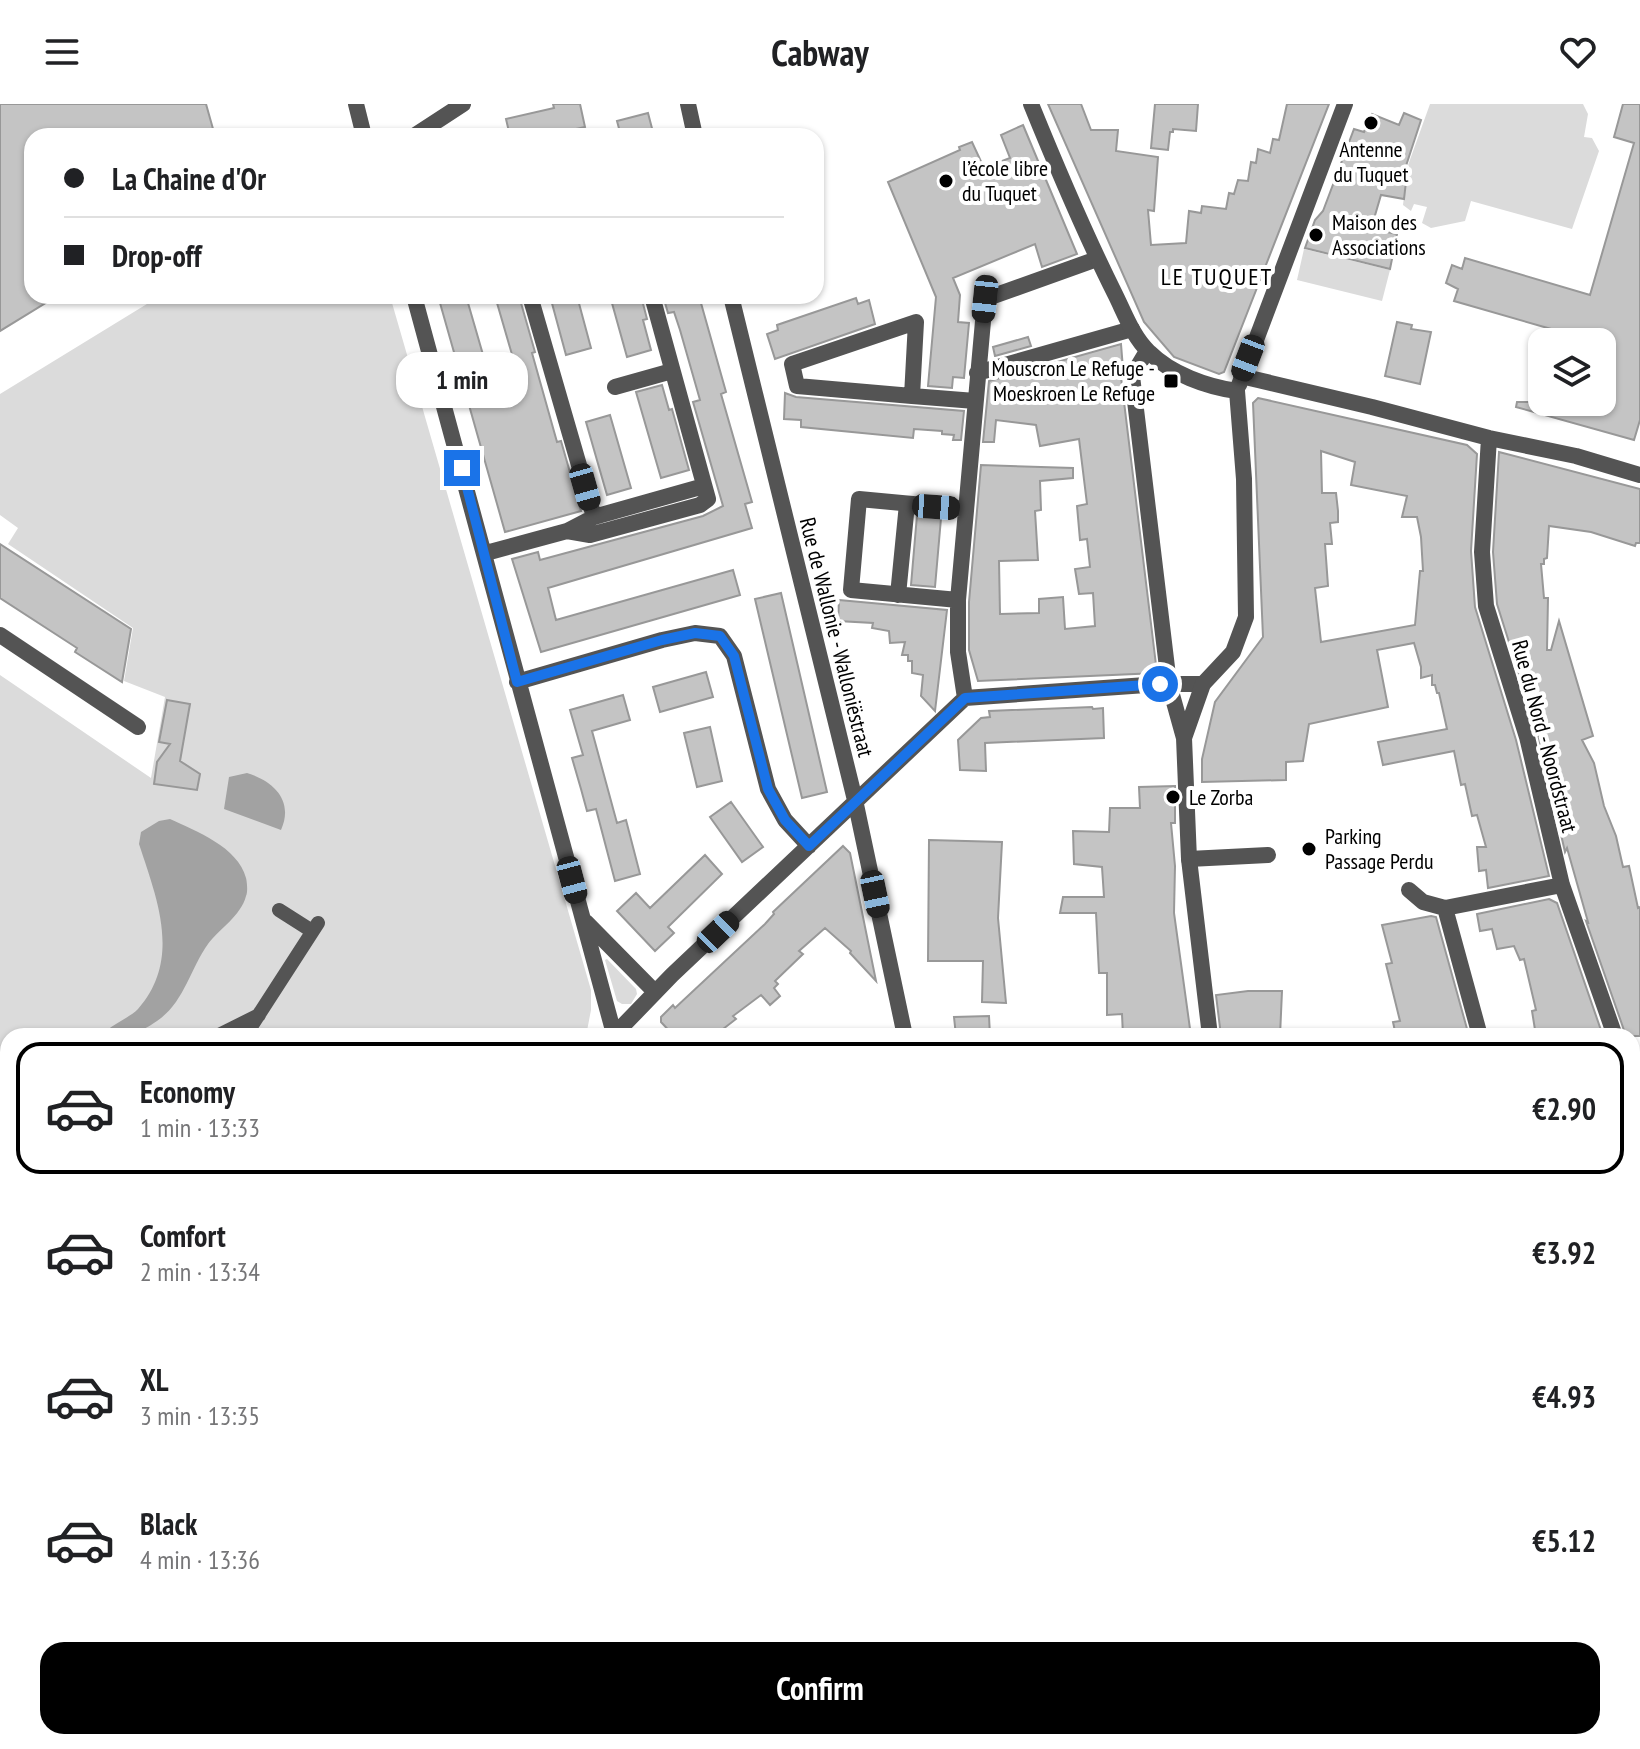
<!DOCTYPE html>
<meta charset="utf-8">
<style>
body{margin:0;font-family:"PT Sans Narrow",sans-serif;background:#f2f2f2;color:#202124;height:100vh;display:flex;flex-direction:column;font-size:30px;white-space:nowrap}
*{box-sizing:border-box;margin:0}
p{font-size:26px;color:#757577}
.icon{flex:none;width:44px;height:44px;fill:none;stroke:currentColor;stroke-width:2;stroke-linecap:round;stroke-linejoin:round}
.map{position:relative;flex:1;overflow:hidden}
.details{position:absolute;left:0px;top:924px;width:1640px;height:722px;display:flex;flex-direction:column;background:#fff;border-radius:24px 24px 0 0;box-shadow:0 2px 6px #0004}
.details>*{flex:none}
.top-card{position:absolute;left:24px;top:24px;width:800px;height:176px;border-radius:24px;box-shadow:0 2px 6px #0004;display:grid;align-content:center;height:176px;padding:0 40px;background:#fff}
.buttons{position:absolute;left:1528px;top:224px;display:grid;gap:16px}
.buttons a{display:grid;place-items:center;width:88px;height:88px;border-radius:16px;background:#fff;box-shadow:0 2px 6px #0004;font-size:40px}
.end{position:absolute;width:36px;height:36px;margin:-18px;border:10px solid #1a73e8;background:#fff;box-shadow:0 0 0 4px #fff}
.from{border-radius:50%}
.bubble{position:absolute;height:56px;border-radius:24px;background:#fff;box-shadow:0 2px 6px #0004;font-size:26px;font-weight:700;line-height:56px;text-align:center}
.car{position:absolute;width:24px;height:48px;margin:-24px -12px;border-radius:10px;box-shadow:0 0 6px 2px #0007;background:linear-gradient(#222 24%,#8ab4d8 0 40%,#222 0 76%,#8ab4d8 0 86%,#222 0)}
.top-card b{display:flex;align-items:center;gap:28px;height:76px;font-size:30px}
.top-card b+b{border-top:2px solid #e0e0e0}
.top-card i{width:20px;height:20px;background:#202124}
ul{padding:14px 0 0;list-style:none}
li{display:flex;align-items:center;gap:24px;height:132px;margin:0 16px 12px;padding:0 24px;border:4px solid transparent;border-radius:24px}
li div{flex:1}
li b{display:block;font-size:30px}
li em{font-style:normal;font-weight:700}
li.current{border-color:#000}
li>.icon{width:72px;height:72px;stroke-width:1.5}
.action{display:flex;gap:16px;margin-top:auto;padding:16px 40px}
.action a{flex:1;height:92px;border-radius:24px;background:#000;color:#fff;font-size:32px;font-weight:700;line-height:92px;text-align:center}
header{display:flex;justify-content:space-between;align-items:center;height:104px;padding:0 40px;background:#fff;font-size:36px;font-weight:700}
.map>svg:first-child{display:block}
</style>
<header><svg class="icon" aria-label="menu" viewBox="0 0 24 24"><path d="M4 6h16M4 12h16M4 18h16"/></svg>Cabway<svg class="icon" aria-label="heart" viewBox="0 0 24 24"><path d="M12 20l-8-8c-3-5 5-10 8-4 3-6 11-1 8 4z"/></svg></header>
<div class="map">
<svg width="1640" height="1645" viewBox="0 0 1640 1645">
<rect width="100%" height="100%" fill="#fff"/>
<path fill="#dbdbdb" d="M1430,0H1583L1588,10L1584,33L1592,34L1599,47L1572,125L1471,97L1465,117L1431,124L1422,119L1427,103L1414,100L1411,107L1403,101L1407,64Z
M1304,145L1390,166L1382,197L1297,176Z
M160,192H390L591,886V906L586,932H8V1638H235L200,1645H0V571L151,674L165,593L124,577L133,524L8,440L18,424L0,411V290Z
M607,855L636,885L637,890L631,900H622L617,897L605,856Z"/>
<path fill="#a2a2a2" d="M247,669C274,677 294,697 281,726L224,705L229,673Z
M170,715C196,727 238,743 246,774C247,778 248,788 246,792C241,812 219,825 208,840C190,865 184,899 157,917C138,930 128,932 105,932L107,926C116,919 130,913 138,905C182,855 157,795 139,740L141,728L159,717Z"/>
<path fill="#c4c4c4" stroke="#989898" stroke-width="2" fill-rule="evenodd" d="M0,0H206L215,32H32V192H57L0,227Z
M553,0H580L585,23L545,32H510L506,15L554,4Z
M1048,0H1081L1091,26H1118L1116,47L1158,53L1154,107L1148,106L1151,141L1186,139L1189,107L1201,109L1202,102L1226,105L1229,89L1234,90L1238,76L1248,77L1251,58L1256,59L1258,45L1270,49L1273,35L1279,36L1287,0H1329L1224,268L1219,270L1174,253L1144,218Z
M1155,0H1198L1196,27L1173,25V28H1170L1168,46L1151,44Z
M1623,0H1640V316L1634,336L1516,303L1517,298H1602V238H1546L1551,225L1454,197L1458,185L1446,179L1452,161L1462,165L1465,154L1590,191L1634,39L1614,33Z
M648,9L654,32H621L617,17Z
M1404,9L1421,16L1404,68L1407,69L1404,95L1381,91L1371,125L1397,130L1390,165L1305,144L1315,116L1323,107L1354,25L1364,28L1372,10L1399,21Z
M1023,21L1077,150L1042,163L1035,140L953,174L960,191L958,218L969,219L964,274L953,273L952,284L928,282L936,193L888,78L960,46L959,43L972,38L984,64L1010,54L1001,31Z
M466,192L486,261L513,254L495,192H519L535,248L532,249L557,338L561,337L581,407L505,428L440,199Z
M550,192H577L591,244L566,251Z
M610,192H641L647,215L643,216L651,246L627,253Z
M663,192H699L726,288L721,290L752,398L745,400L752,424L548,484L556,516L733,466L740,491L541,548L512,455L538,448L540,456L703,412L723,402L693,298L700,296L680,226L674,208L668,209Z
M856,194L858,200L869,196L875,220L775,255L767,230L778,226L777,221Z
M1397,218L1412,221L1411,225L1431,228L1420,280L1385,272Z
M1028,233L1031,242L995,252L993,243Z
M1121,240L1123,265L1121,273L1157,569L978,577L969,546V498L981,361L1073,364V374L1040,377L1041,406L1035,407L1038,456L999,457L1000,510L1039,509V495L1063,493L1065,525L1095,522L1093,489L1079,490L1075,465L1090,463L1087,435L1080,436L1077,402L1087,400L1079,335L1040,342L1036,321L996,316L994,338H983L989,277Z
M662,281L669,306L672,305L689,366L661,374L636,288Z
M785,289L796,293L964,307L961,336H953L954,331L942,330V327L914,325L913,334L801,323V316L784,315Z
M1258,294L1467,341L1477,350L1471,447L1475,503L1516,636L1549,772L1488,784L1486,766L1479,767L1477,743H1486L1477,711L1472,712L1465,680L1461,681L1454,647L1383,661L1378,638L1447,625L1439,589H1437L1435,581H1432V571L1421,574V563L1414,539L1377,546L1388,603L1309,620L1303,657L1286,658V676L1202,678V655L1215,598L1263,533L1253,299ZM1321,347L1355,358L1351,381L1407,392L1402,413H1417L1421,433L1423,467H1420L1415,521L1321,538L1315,484L1328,482L1325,440H1332L1330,419L1338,418V407L1336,389H1322Z
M610,311L631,384L607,391L586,318Z
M1499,348L1640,385V439H1636L1635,442L1591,428L1549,422L1547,454L1544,455V460H1541L1544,494H1548L1547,546H1551L1559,517L1593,632L1582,636L1594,659L1604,702L1616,732L1623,763L1629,762L1638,804L1640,803V932H1626L1586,817L1588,818L1567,744L1565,748L1538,630L1497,500L1493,448Z
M917,411L941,414L935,483L911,481Z
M0,440L131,525L122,578L75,548L77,544L0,494Z
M781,489L827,688L802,694L755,495Z
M839,496L947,506L935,607L921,592L923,571L912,569V557H908V551H902L905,538L890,539L889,527L872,524L873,519L838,517Z
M706,568L713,593L660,608L653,583Z
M623,591L630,616L592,627L617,719L626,716L640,770L615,777L596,705L587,707L581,685L572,654L583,651L570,606Z
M167,596L190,600L180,657L200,670L197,686L154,680L157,658L170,640L159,638Z
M1092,603L1093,605L1103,604L1104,634L985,639L986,667L960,666L958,636L981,614L990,613L989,607Z
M710,623L722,677L697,683L684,629Z
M1175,682V719H1171L1175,762L1174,809L1191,932H1123L1122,910L1107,911V869H1099L1096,809H1060L1063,793H1104L1102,763L1074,760L1073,727L1109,728L1110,704H1140L1139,683Z
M731,698L763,743L742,758L710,713Z
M929,736L1002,738L998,814L1006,899L982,898L983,857H928Z
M843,742L850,749L876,877L850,849L851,847L825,824L799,847L803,850L775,877L778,880L774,884L780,892L770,901L761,891L733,912L736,915L714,932H674L661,918V913L673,901L675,904L765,820L774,810L773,808Z
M705,751L722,770L668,823L674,829L655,847L617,807L636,789L650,804Z
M1549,795L1557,799L1603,932H1536L1532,907L1536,906L1524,855L1520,856L1514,842L1497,845L1492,825L1480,827L1477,810Z
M1431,812L1436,813L1469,932H1396L1393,918L1400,917L1386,860L1392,859L1382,821Z
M1248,887H1282L1280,932H1221L1216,891Z
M989,912L990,932H956L954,913Z"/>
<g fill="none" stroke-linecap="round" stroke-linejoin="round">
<path stroke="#545454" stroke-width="14" d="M279,806L312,827
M217,932L259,911
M245,932L318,819"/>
<path stroke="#545454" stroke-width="16" d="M356,0L364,32
M688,0L695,32
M414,32L463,0
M414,192L614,930
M530,192L594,413
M731,192L855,696L905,932
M977,269L1132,225
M1241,272L1372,303L1489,334L1576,352L1640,371
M1239,281L1345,0
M615,283L672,267
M912,292L797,282L792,260L916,218L912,292L975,297
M1489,334L1482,448L1486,502L1527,633L1562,781L1615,932
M567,427L590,431L700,401L708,395L652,192
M486,449L567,427L594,413L704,382
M898,491L907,400
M958,496L851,486L859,395L966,405
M0,531L138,623
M517,578L662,536L695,529L720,532L734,552L768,685L785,716L809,742
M965,594L958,548V496L985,195L1097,155
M1189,755L1268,751
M1409,786L1423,798L1445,804L1562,781
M1445,804L1480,932
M586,818L655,888
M613,932L672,871L965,594L1160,580H1203
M1632,979L1640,1002
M1632,1624L1640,1578
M798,1638L799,1645
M1628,1645L1630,1638"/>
<path stroke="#545454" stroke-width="16" d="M1031,0C1057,64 1084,128 1115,190C1125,210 1133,233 1149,248C1171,270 1207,283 1237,287L1244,375L1246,513L1233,548L1203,580L1184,634L1189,755L1210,932
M1147,247L1132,272L1169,580L1184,634
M1632,1252L1640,1250
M1003,1638V1645
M319,1645L360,1638
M1291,1645L1292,1638"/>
</g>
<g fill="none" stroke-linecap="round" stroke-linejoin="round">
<path stroke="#1a73e8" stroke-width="10" d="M462,364L517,578L662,536L695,529L720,532L734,552L768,685L785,716L809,742L965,594L1160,580"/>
</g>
<g fill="#000" stroke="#fff" stroke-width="3">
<circle cx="1371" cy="19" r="8"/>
<circle cx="946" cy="77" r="8"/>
<circle cx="1316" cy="131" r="8"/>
<rect x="1163" y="269" width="16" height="16" rx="4"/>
<circle cx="1173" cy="693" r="8"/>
<circle cx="1309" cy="745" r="8"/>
</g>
<g text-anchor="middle" stroke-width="8" stroke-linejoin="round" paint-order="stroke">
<g font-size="22" fill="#000" stroke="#fff" text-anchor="start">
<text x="1371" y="53" text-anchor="middle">Antenne<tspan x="1371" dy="25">du Tuquet</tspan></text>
<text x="962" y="72">l’école libre<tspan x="962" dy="25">du Tuquet</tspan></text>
<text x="1332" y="126">Maison des<tspan x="1332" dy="25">Associations</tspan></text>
<text x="1155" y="272" text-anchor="end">Mouscron Le Refuge -<tspan x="1155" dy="25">Moeskroen Le Refuge</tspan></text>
<text x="1189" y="701">Le Zorba</text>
<text x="1325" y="740">Parking<tspan x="1325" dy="25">Passage Perdu</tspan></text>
</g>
<g font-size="22" fill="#000" stroke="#fff">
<text transform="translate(837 533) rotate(76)" y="8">Rue de Wallonie - Walloniëstraat</text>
<text transform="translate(1545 632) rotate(75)" y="8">Rue du Nord - Noordstraat</text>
</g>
<g font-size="24" letter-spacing="2" fill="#000" stroke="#fff">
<text x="1217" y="181">LE TUQUET</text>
</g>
</g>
</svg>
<div class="buttons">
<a><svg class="icon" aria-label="layers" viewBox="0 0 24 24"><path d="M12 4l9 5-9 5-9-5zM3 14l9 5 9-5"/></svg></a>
</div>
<i class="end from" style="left:1160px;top:580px"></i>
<i class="end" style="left:462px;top:364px"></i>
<div class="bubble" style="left:396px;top:248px;width:132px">1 min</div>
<i class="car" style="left:985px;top:195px;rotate:186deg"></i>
<i class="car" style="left:1248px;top:254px;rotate:201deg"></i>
<i class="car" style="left:585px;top:383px;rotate:164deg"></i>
<i class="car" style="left:936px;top:403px;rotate:94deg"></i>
<i class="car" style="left:572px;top:776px;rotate:165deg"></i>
<i class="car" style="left:875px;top:790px;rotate:168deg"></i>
<i class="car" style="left:718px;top:828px;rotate:46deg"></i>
<div class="top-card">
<b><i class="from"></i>La Chaine d'Or</b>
<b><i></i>Drop-off</b>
</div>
<section class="details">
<ul>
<li class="current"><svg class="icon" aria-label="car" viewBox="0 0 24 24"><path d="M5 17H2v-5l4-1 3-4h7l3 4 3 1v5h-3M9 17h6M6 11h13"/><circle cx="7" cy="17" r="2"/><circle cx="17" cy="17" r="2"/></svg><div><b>Economy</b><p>1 min · 13:33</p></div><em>€2.90</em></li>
<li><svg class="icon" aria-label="car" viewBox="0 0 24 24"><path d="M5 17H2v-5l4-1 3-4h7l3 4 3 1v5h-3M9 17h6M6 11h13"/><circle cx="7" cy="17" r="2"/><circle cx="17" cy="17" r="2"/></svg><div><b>Comfort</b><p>2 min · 13:34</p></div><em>€3.92</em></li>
<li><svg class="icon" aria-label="car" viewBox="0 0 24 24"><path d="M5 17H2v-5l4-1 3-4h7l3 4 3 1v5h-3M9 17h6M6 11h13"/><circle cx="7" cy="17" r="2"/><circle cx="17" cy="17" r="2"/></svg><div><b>XL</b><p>3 min · 13:35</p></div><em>€4.93</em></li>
<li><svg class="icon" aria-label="car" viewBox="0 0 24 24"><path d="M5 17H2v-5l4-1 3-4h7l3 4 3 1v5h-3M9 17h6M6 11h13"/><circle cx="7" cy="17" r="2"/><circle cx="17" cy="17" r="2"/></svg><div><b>Black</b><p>4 min · 13:36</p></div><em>€5.12</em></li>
</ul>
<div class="action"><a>Confirm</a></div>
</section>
</div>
